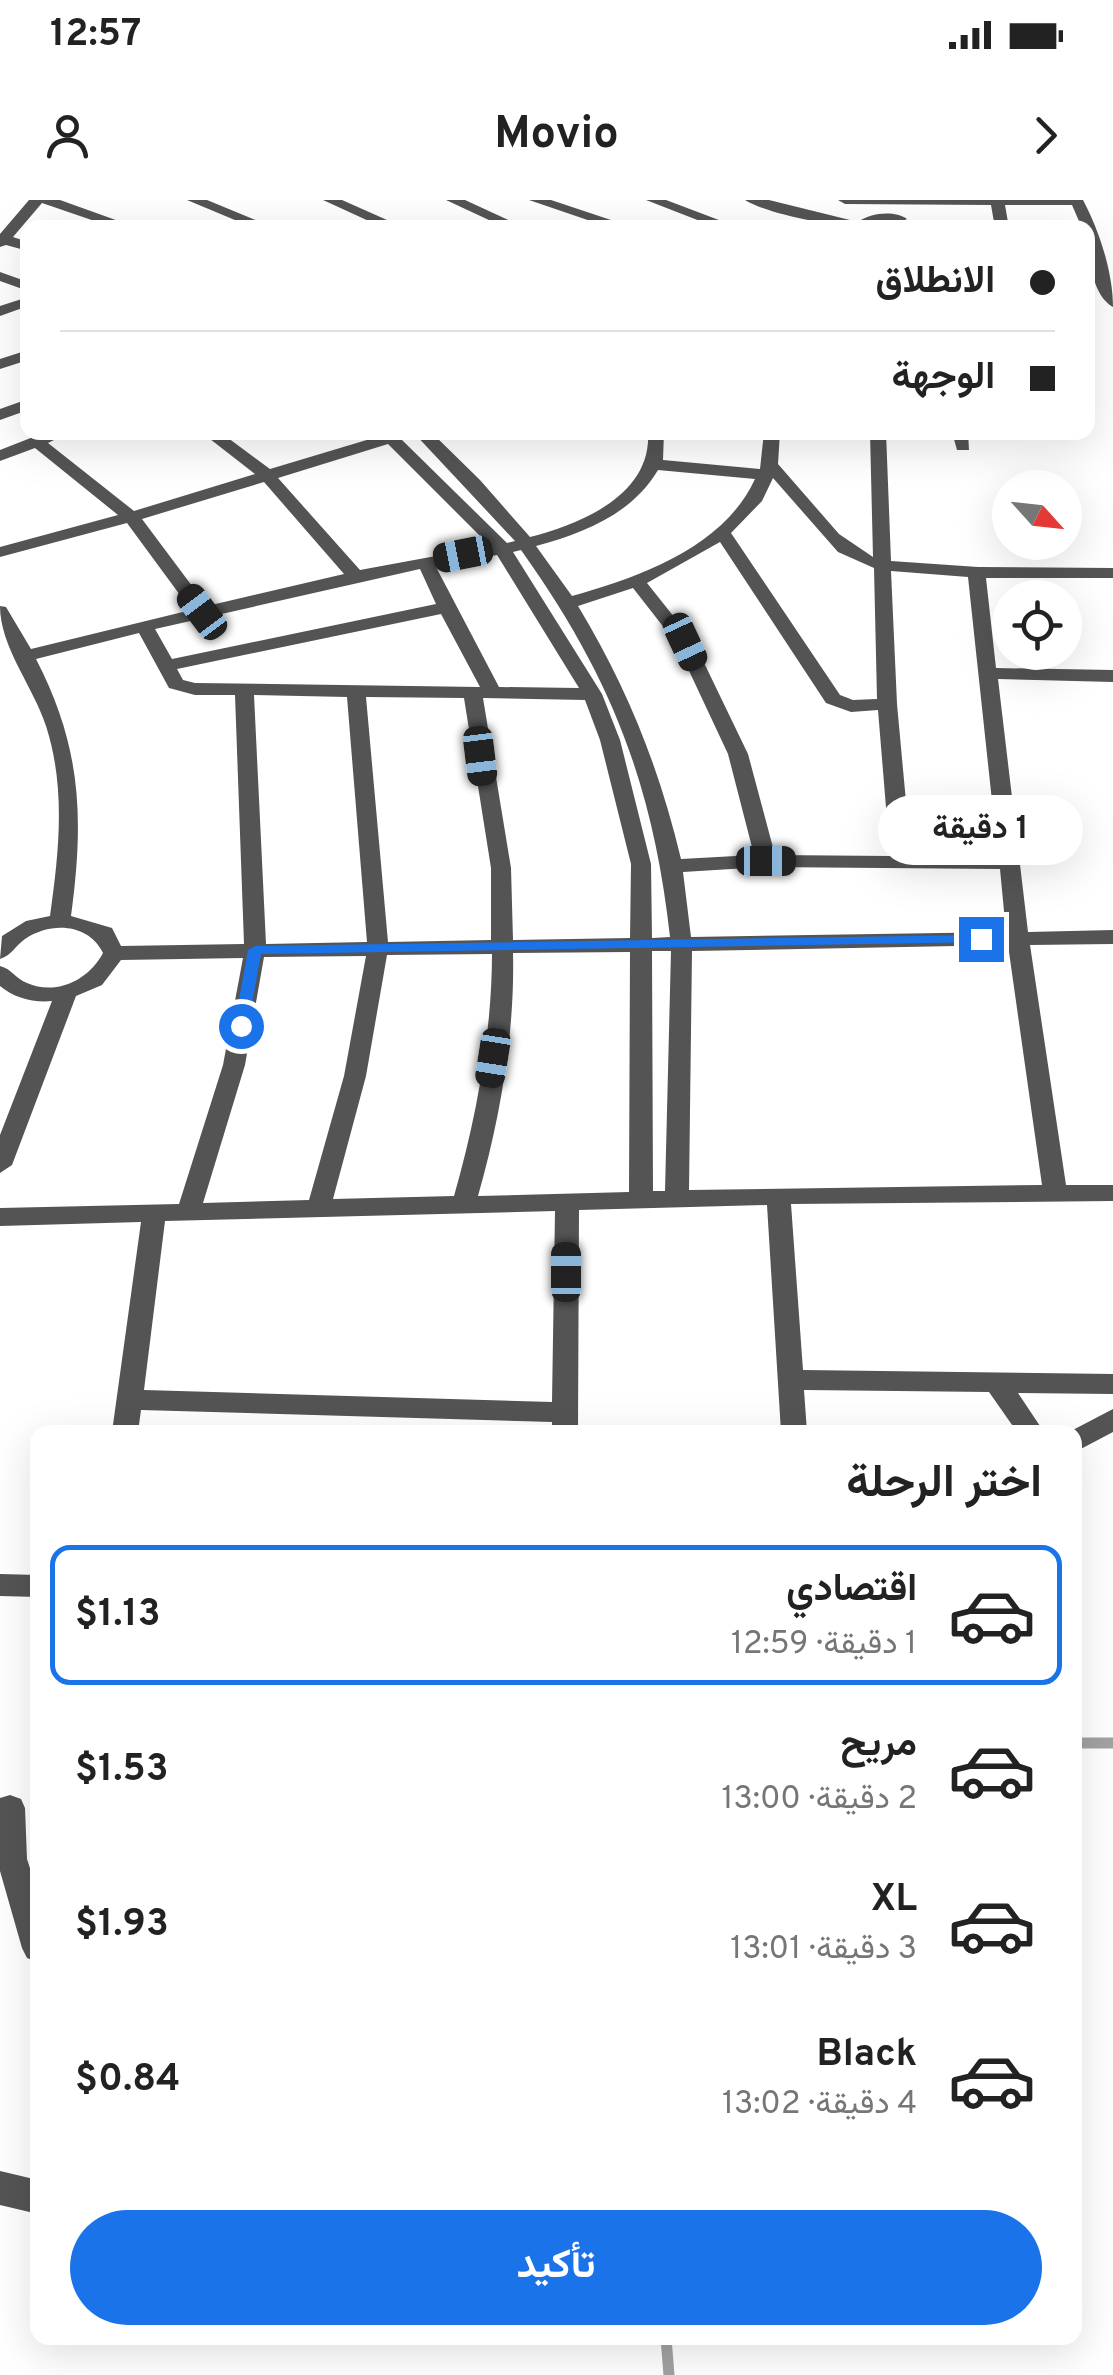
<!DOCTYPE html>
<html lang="ar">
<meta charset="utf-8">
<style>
body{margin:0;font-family:Overpass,Vazirmatn,sans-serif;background:#f2f2f2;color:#222;direction:rtl;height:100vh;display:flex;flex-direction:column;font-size:38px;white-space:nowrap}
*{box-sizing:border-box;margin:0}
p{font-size:32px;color:#767676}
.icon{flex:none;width:55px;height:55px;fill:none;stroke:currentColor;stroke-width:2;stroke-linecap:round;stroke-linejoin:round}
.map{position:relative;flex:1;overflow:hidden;direction:ltr}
.sheet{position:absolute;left:30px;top:1225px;width:1052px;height:920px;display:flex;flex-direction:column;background:#fff;border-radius:20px;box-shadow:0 10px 40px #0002;direction:rtl}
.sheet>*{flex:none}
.guide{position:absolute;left:20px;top:20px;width:1075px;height:220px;border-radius:20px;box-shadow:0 10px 40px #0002;direction:rtl;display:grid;align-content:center;height:220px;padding:0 40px;background:#fff}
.needle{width:65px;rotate:117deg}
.tools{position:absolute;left:992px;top:270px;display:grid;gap:20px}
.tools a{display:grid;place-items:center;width:90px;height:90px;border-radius:50%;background:#fff;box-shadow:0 10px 40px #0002;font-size:50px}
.end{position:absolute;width:45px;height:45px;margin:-22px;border:12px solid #1a73e8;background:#fff;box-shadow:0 0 0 5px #fff}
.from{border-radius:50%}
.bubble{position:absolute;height:70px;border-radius:35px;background:#fff;box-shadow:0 10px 40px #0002;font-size:32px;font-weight:700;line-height:70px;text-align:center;direction:rtl}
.car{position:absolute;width:30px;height:60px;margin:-30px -15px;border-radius:12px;box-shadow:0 0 8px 2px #0007;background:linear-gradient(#222 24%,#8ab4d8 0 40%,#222 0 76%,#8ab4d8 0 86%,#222 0)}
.guide b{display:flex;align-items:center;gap:35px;height:95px;font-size:38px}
.guide b+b{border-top:2px solid #e0e0e0}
.guide i{width:25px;height:25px;background:#222}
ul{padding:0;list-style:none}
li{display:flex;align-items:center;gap:30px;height:140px;margin:0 20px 15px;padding:0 20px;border:5px solid transparent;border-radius:20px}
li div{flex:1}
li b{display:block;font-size:38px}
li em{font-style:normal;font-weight:700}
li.selected{border-color:#1a73e8}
li>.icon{width:90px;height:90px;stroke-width:1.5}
h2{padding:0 40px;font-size:45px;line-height:120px}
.action{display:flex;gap:20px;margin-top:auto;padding:20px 40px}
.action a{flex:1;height:115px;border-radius:60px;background:#1a73e8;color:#fff;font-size:40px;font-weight:700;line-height:115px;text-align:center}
.status{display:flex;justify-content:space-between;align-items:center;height:70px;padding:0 50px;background:#fff;direction:ltr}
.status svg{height:28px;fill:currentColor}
header{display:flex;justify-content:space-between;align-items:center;height:130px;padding:0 40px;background:#fff;font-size:45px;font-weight:700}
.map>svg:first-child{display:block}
</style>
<div class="status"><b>12:57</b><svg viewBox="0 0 49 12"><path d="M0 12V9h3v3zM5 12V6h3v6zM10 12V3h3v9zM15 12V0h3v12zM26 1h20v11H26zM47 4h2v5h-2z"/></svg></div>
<header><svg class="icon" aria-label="forward" viewBox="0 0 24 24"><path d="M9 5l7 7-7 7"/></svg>Movio<svg class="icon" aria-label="person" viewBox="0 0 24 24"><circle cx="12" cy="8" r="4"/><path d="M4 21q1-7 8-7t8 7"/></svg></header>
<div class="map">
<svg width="1113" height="2175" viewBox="0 0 1113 2175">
<rect width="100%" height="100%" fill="#fff"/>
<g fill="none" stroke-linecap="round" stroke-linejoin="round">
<path stroke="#a2a2a2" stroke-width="11" d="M1075,1543H1113
M666,2138L669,2175"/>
<path fill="#545454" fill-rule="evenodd" d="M29,0H60L138,28H115L42,3L13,37L28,42V51L6,45L0,47V34Z
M187,0H207L275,28H254Z
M323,0H342L405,28H384Z
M446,0H465L526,28H506Z
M529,0H551L635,28H611Z
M646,0H666L740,28H718Z
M745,0H769L858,22C870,13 894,10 907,19C879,37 774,18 745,0Z
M838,0H1083C1099,30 1113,72 1113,107C1090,94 1088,52 1088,28H1082L1072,5H1005L1009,28H995L991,5L845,4Z
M0,72L28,82V91L0,81Z
M28,97V106L0,116V106Z
M28,150V160L0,169V159Z
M28,199V210L0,220V209Z
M46,232H70L48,243L134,311L255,274L201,232H220L270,269L380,236L377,232H411L402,240L507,343L515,341L413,232H431L480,280L530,337C581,324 652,295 648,232H664L663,260L760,269L764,232H780L778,264L839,334L873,357L870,232H886L891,361L978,367L1113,368V378H986L996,468L1113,470V482L998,479L1028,732L1113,730V744L1030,745L1066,985H1113V1001L791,1004L803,1170L1113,1174V1194L1018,1193L1044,1232H1017L989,1192L804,1190L807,1232H781L767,1005L579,1010L578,1232H552V1222L141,1210L138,1232H112L141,1022L0,1026V1008L179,1004L223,865L243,758L121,760L102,785L76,796L12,965L0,973V935L52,801C34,803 14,798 0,786V766C12,769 16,779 27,783C56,796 89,780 103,753C89,724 52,721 25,739C15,746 12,755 0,759L2,736L26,721L50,716C59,652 66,588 46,526C33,486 0,447 0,406L6,407L31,449L191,410L127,323L0,357V347L118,315L35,248L0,261V250ZM388,244L490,346L360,370L278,278ZM658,270L755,279C724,347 640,377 572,396L536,346C584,333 632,314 658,270ZM773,278L838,352L874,368L877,499L853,500L840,495L731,333L762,301ZM264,282L344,374L207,406L142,319ZM720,342L826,503L851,512L878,510L890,656L775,655L748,554L694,442L647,383ZM521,350C611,476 653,584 670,737L652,738L651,664L620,540L602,494L513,352ZM497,355L579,488L499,487L436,367ZM420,369L436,404L172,459L155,429ZM891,371L968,377L998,657L911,656L897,504ZM633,388L676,443L728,554L754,655L681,659C659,567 627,487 578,406ZM441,414L480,487L195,483L183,480L177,469ZM139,433L169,488L195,495H235L244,744L121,746L112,728L71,716C84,619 82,548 36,459ZM254,495L347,497L367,742L266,744ZM366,497L464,498L491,668V740L388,742ZM483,498L585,500L600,540L631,664L630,738L513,740L511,668ZM766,667L1000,669L1006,732L691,737L683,672ZM1008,745L1042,985L689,990L692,751ZM652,751H671L665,991H653ZM630,752L629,992L478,996C500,919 515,833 513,753ZM492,754C492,833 476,920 454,996L333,999L366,876L387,755ZM366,756L344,876L309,1000L203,1003L245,865L264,757ZM555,1011L552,1202L144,1190L165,1021Z
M952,232H968L969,250H957Z
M1113,1209V1232L1075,1252V1232H1069Z
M0,1374L38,1375V1397L0,1396Z
M10,1595L21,1599L25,1608L27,1659L38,1693V1762L27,1758L22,1748L0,1671V1598Z
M0,1971L38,1980V2014L0,2005Z"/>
</g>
<path fill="#1a73e8" d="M981,735L986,736V742L261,754L248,826L241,831L234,826L248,750L255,746Z"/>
</svg>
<div class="tools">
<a><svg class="needle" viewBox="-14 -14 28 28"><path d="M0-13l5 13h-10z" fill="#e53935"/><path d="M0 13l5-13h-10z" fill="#767676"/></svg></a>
<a><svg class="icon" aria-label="locate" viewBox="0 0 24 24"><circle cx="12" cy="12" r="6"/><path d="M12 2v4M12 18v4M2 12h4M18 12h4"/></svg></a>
</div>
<i class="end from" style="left:241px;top:826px"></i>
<i class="end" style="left:981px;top:739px"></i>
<div class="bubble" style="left:878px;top:595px;width:205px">1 دقيقة</div>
<i class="car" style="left:463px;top:354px;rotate:259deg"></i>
<i class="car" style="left:202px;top:412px;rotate:323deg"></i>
<i class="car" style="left:685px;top:442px;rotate:155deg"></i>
<i class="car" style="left:480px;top:556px;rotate:173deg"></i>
<i class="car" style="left:766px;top:661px;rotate:90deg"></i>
<i class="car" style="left:493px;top:858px;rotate:189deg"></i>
<i class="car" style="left:566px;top:1072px;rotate:0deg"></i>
<div class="guide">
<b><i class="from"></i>الانطلاق</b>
<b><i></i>الوجهة</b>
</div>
<section class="sheet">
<h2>اختر الرحلة</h2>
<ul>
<li class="selected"><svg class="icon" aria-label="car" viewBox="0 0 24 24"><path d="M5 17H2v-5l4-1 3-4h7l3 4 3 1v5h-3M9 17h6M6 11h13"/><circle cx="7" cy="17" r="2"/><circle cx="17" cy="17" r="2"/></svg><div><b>اقتصادي</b><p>1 دقيقة · 12:59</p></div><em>$1.13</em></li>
<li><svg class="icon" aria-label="car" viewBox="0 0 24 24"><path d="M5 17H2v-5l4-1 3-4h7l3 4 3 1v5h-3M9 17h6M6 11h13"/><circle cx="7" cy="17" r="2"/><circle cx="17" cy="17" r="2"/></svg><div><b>مريح</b><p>2 دقيقة · 13:00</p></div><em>$1.53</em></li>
<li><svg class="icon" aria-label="car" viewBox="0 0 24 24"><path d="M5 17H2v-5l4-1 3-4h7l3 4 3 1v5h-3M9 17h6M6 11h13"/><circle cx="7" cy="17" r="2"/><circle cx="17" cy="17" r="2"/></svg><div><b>XL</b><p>3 دقيقة · 13:01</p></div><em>$1.93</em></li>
<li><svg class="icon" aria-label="car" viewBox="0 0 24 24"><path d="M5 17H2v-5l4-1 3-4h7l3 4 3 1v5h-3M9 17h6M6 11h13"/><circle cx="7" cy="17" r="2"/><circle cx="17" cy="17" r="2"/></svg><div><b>Black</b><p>4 دقيقة · 13:02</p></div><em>$0.84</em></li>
</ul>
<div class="action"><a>تأكيد</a></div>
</section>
</div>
